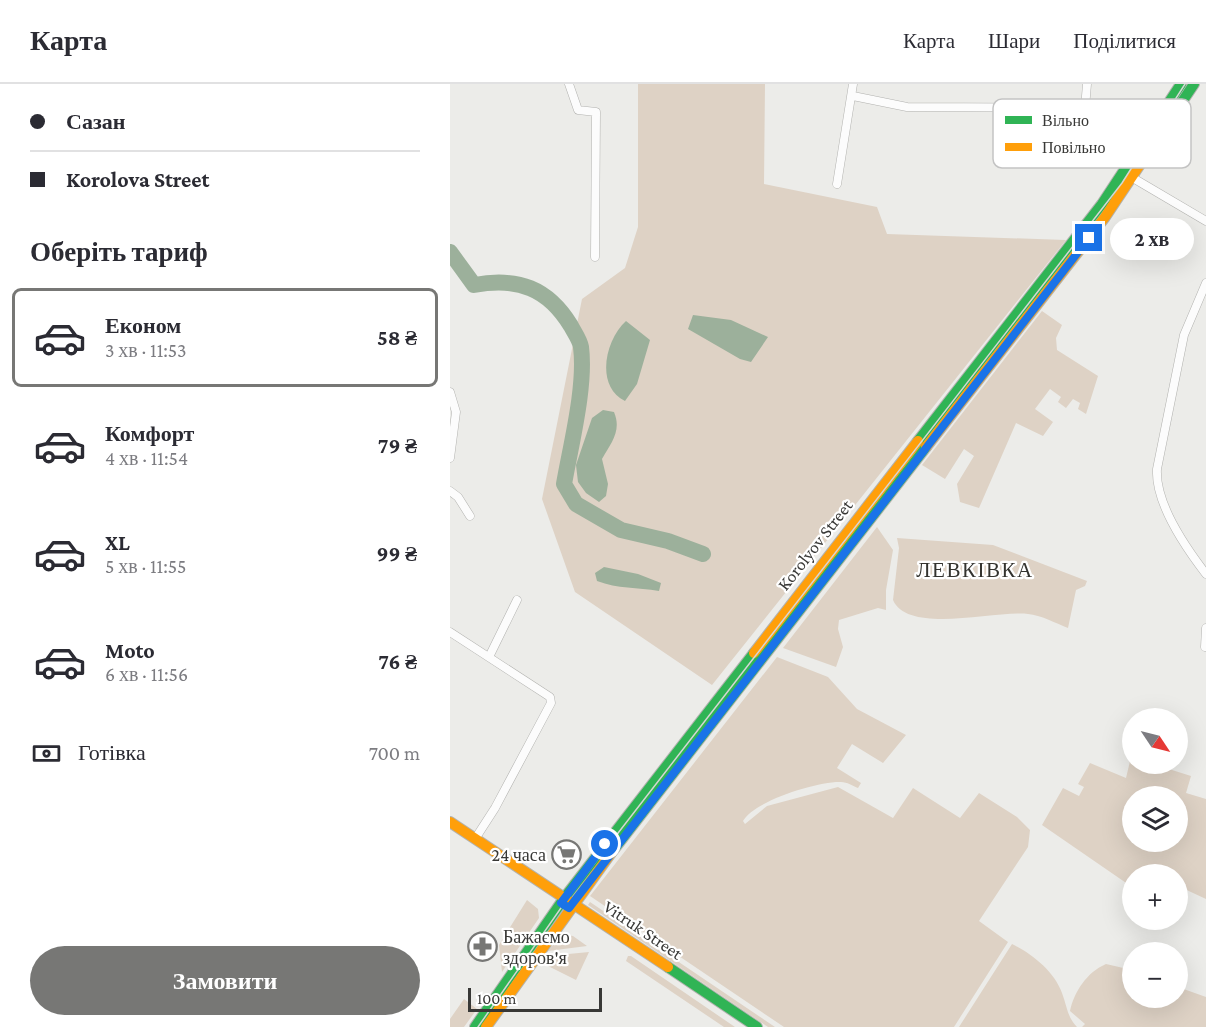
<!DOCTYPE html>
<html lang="uk">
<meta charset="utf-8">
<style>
body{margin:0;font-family:"Crimson Pro",serif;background:#f7f7f7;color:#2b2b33;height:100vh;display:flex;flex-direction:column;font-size:22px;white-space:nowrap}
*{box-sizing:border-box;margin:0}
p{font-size:20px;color:#7c7c81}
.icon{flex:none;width:33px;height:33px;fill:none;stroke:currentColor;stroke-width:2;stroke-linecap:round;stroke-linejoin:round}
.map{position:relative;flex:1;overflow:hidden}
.details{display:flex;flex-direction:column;background:#fff;width:450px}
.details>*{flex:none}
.hud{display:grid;align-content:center;height:132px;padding:0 30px;background:#fff}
.needle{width:39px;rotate:125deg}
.fabs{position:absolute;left:672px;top:624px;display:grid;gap:12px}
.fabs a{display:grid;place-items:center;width:66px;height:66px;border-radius:50%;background:#fff;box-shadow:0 6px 24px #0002;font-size:30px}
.scale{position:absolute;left:18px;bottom:15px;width:134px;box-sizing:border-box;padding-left:6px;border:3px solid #383836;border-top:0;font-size:16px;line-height:21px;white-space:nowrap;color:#383836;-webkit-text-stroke:4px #fff;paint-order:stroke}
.end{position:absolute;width:27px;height:27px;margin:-14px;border:8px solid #1a73e8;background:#fff;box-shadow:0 0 0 3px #fff}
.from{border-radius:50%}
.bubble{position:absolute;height:42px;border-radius:21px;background:#fff;box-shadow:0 6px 24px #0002;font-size:20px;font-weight:700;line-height:42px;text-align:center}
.hud b{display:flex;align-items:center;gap:21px;height:57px;font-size:22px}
.hud b+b{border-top:2px solid #e1e1e2}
.hud i{width:15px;height:15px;background:#2b2b33}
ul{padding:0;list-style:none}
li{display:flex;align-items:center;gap:18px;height:99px;margin:0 12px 9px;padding:0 18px;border:3px solid transparent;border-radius:9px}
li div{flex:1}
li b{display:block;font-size:22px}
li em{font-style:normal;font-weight:700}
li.active{border-color:#777775}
li>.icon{width:54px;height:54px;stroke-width:1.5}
h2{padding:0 30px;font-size:27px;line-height:72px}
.pay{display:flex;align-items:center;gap:15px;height:66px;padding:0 30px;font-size:22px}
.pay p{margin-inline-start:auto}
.cta{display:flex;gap:12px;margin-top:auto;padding:12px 30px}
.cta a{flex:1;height:69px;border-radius:36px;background:#777775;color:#fff;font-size:24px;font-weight:700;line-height:69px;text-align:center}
header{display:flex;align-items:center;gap:36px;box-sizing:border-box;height:84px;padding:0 30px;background:#fff;border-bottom:2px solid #e1e1e2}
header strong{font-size:28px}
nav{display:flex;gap:33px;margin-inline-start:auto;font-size:21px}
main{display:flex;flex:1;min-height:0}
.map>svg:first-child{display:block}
</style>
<header>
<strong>Карта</strong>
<nav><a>Карта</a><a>Шари</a><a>Поділитися</a></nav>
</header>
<main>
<section class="details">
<div class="hud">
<b><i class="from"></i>Сазан</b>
<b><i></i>Korolova Street</b>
</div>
<h2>Оберіть тариф</h2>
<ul>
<li class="active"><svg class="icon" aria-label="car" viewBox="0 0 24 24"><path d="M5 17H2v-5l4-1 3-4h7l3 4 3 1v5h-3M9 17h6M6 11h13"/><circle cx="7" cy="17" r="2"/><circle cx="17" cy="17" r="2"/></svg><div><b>Економ</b><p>3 хв · 11:53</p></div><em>58 ₴</em></li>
<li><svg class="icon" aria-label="car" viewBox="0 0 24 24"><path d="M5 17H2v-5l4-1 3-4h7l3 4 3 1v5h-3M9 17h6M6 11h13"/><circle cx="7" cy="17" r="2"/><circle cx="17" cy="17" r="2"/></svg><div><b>Комфорт</b><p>4 хв · 11:54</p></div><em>79 ₴</em></li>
<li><svg class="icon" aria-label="car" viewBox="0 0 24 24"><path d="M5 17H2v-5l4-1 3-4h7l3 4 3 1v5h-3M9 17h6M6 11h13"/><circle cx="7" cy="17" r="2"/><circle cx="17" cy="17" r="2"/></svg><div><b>XL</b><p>5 хв · 11:55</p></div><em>99 ₴</em></li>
<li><svg class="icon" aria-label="car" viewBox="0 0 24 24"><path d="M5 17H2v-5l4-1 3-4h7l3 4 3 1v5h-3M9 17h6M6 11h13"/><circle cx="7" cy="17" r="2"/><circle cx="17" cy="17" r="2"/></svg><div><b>Moto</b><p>6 хв · 11:56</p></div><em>76 ₴</em></li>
</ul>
<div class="pay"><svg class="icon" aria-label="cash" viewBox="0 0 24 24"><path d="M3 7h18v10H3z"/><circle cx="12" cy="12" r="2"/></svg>Готівка<p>700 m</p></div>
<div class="cta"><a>Замовити</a></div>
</section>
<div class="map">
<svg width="756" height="943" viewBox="0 0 756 943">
<rect width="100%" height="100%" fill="#ecece9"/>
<path fill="#ded2c5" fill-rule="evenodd" d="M188,0H315L314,100L427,123L437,150L616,156L262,601L125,508L92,415L132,215L175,184L188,143Z
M592,227L612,241L606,254L607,266L648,292L636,330L628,325L630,319L623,315L616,324L608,318L611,313L600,305L585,325L603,338L593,352L566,339L529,424L510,418L507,400L524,372L514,365L495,395L472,381Z
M427,443L443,466L436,506V526L428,524L389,536L388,545L393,563L386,583L333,564Z
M447,454L543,461L637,497L635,502L626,506L618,544C605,539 591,531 578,530C547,526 458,551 443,516L449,464Z
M327,573L378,593L407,625L456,651L433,679L402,660L387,684L411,699L408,704C403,702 397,698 391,698C368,697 304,717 293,737L295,740L317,722L388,703L443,734L463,704L510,734L529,709L567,733L580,746L578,763L529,837L558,858L504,943H334L140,812Z
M681,673L682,680H703L741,692L736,709L756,715V815L728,802V790H682V803L592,741L613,704L629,712L634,703L628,700L640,679L676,694ZM682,712H728V758H682Z
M77,816L88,825L89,834L52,888L49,861Z
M140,818L325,943H318L138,821Z
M111,850L123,852L137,862L98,867Z
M562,860C582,870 604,887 612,909C617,922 617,933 627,943H509Z
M139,868L126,896L88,877L98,872Z
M178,872H181L285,943H274L176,877Z
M656,880L682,886V914H728V903L756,913V943H632L635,940L620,927C624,908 637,888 656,880Z
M14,915L27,925L14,943H0V935Z"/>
<path fill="#9cb09b" d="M243,231L281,236L318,253L301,278L290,275L238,245Z
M176,237L200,256L187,300L175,317C145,302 155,256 176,237Z
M153,326L164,328C172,347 161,359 152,375L158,400L156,412L149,418L136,409L128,398L126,381L142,334Z
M154,483L188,490L211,499L209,507C187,503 168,505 147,497L145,489Z"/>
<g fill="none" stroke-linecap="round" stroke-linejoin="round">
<path stroke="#9cb09b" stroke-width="16" d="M0,168L24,201C68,193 98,204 121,242C124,248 130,256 131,263C136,302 121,360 114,400L126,420L171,446L218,457L253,470"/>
<defs>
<path id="street" d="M119,0L128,26L146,28L145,173
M403,12L457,23L635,24L709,41
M635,24L637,0
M683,94L756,137
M387,100L403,0
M756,199L734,251L707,385C705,419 736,464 756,490
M0,308L6,328L0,374
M0,407L8,413L20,432
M0,548L100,613L101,619L45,724L25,755
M755,563L756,544
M39,573L67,516"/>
<path id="fast" d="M691,79L744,0
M468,357L652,120L731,0
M161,769L476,363
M218,883L307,943
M25,943L115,813L304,569"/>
<path id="slow" d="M476,363L655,133L691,79
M304,569L468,357
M0,738L218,883
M36,943L161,769"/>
</defs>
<use href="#street" stroke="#b2b2af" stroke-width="9"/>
<use href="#fast" stroke="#b2b2af" stroke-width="12"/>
<use href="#slow" stroke="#b2b2af" stroke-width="12"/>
<use href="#street" stroke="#fcfcfc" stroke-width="8"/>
<use href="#fast" stroke="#30b455" stroke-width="10"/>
<use href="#slow" stroke="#ff9f0a" stroke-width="10"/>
<path stroke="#d6d6d5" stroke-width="1.5" d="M28,943L120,811L672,99L735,0"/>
</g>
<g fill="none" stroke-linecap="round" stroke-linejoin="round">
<path stroke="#1a73e8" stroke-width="8" d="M155,760L111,819L119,824L639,154"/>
</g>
<defs>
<symbol id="supermarket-ring" viewBox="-11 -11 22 22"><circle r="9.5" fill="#fff" stroke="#777775" stroke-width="1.5"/><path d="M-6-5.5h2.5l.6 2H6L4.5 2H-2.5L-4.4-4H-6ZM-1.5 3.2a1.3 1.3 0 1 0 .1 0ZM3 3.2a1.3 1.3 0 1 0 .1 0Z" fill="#777775"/></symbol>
<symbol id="pharmacy-ring" viewBox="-11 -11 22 22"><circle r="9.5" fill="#fff" stroke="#777775" stroke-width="1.5"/><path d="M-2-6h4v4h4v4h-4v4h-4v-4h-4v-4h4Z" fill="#777775"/></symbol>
</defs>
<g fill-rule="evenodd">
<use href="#supermarket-ring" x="100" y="754" width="33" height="33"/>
<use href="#pharmacy-ring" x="16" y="846" width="33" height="33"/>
</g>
<g text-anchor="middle" stroke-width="4.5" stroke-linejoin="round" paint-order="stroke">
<g font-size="18" fill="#383836" stroke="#fff">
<text transform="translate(365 461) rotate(-52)" y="6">Korolyov Street</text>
<text transform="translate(193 846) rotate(34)" y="6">Vitruk Street</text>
</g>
<g font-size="18" fill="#383836" stroke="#fff" text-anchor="end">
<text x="96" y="777">24 часа</text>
<text x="53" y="859" text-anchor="start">Бажаємо<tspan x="53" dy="21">здоров'я</tspan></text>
</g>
<g font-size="21" letter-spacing="1.5" fill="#33332f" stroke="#fff">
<text x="525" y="493">ЛЕВКІВКА</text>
</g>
</g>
<rect x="543" y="15" width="198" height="69" rx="9" fill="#fff" stroke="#c3c3c3" stroke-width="1.5"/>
<rect x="555" y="32" width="27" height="8" fill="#30b455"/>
<rect x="555" y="59" width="27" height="8" fill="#ff9f0a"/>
<g font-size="16" fill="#383836">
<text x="592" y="42">Вільно</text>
<text x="592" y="69">Повільно</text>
</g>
</svg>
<div class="fabs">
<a><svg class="needle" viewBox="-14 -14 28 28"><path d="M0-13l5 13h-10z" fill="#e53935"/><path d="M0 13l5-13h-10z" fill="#7c7c81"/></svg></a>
<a><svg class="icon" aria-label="layers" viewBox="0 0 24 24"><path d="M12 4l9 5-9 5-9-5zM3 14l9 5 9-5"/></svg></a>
<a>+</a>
<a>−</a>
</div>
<div class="scale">100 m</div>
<i class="end from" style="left:155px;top:760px"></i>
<i class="end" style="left:639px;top:154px"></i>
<div class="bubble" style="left:660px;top:134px;width:84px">2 хв</div>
</div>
</main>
